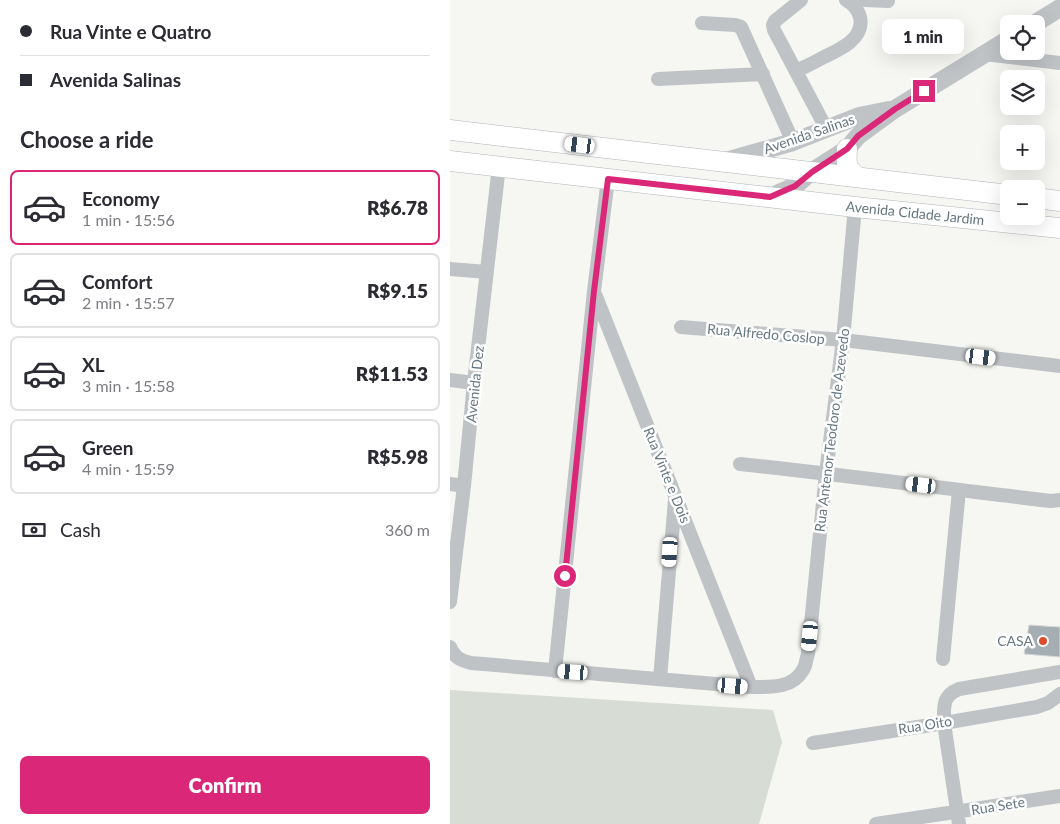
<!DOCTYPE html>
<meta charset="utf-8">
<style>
body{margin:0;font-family:Lato,sans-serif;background:#f7f7f7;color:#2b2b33;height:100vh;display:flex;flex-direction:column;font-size:19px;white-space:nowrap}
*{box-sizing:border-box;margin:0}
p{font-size:16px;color:#7c7c81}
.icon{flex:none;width:28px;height:28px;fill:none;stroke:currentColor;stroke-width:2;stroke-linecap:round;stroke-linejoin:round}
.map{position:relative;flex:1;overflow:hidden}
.drawer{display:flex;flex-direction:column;background:#fff;width:450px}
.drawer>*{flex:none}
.banner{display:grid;align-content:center;height:110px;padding:0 20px;background:#fff}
.tools{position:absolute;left:550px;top:15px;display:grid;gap:10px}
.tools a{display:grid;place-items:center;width:45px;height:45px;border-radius:8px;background:#fff;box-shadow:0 5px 20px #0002;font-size:25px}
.end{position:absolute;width:22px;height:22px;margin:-11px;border:6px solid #db2777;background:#fff;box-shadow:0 0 0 2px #fff}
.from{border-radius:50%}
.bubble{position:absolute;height:35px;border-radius:8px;background:#fff;box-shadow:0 5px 20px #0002;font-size:16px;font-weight:800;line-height:35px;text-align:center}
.car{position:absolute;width:15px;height:30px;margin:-15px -8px;border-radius:6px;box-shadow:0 0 4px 1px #0007;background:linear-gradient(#fff 24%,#345 0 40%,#fff 0 76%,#345 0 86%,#fff 0)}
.banner b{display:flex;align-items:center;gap:18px;height:48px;font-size:19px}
.banner b+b{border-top:1px solid #e1e1e2}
.banner i{width:12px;height:12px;background:#2b2b33}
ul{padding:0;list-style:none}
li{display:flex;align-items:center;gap:15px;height:75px;margin:0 10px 8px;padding:0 10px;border:2px solid #e1e1e2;border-radius:8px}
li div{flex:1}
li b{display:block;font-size:19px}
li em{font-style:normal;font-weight:800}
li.on{border-color:#db2777}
li>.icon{width:45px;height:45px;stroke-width:1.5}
h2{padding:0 20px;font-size:22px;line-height:60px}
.pay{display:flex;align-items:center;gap:12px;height:55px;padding:0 20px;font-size:19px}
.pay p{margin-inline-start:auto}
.action{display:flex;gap:10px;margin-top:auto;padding:10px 20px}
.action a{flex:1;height:58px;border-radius:8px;background:#db2777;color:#fff;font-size:20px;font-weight:800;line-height:58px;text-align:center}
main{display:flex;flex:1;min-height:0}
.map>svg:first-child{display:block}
</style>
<main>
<section class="drawer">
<div class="banner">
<b><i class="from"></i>Rua Vinte e Quatro</b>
<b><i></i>Avenida Salinas</b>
</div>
<h2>Choose a ride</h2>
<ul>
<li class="on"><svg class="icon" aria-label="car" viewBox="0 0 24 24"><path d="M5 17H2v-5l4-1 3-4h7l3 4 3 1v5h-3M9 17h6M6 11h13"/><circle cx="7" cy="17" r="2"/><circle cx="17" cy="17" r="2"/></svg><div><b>Economy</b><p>1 min · 15:56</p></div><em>R$6.78</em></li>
<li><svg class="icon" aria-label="car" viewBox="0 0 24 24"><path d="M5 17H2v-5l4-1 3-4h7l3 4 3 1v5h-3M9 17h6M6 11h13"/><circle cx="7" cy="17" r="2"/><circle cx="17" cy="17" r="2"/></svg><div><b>Comfort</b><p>2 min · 15:57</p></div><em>R$9.15</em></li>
<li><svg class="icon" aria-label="car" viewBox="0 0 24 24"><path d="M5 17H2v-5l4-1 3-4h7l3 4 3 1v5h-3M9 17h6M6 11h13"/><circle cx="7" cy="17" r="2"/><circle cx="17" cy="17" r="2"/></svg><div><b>XL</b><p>3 min · 15:58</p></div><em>R$11.53</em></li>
<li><svg class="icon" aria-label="car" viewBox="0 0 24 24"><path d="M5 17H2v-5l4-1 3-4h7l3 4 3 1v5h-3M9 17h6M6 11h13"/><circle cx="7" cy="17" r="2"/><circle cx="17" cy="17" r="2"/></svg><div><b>Green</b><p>4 min · 15:59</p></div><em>R$5.98</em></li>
</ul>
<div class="pay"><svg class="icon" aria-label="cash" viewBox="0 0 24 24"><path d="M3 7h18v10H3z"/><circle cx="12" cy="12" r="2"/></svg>Cash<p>360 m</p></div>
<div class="action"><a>Confirm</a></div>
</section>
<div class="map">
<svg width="610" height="824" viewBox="0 0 610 824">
<rect width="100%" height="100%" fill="#f6f6f2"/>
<path fill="#d7dcd4" d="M0,690L323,710L332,742L309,824H0Z"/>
<path fill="#a5aeb3" stroke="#d7d7d5" d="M579,625L610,627V657L574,654Z"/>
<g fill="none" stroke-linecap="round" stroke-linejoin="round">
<defs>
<g id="secondary">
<path d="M0,130L559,195"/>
<path d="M397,149C396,164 396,167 407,177"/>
<path id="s1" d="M0,161L405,207L610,228"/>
<path d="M586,198L610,201"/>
</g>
</defs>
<use href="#secondary" stroke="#b1b7bb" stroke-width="21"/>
<path stroke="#bfc3c6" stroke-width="14" d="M351,0L325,21L323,25L324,30L376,128
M415,0L438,1
M252,23L285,25L291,27L343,142
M534,54L610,63
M346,71C355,67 365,62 374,57C389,50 415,39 410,17C408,10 403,4 396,0
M208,79L313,74
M0,269L37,272
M145,294L301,687
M231,327L393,340L610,366
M0,380L24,383
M290,464C394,475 498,489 601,501L610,500
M0,484L14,486
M0,602L14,486L24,383L49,166
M0,647C5,658 10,660 21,663L301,687C320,687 342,689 353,670C356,666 356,659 358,654L376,473L393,340L405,207
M493,659L509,490
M105,671L144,291L158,179
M210,679L225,500
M363,743L494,723L587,707L598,703L610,694
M426,824L610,796
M509,824L494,723C494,706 492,696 509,689L610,672"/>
<path stroke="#bfc3c6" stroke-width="18" d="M584,24L610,8
M276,161L343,142L409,116L439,110
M320,197L345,186L361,172L397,149L408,136L445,109L559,39"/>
<use href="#secondary" stroke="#fff" stroke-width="20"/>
</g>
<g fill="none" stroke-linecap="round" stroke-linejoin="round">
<path stroke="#db2777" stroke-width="6" d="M115,576L144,291L158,179L320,197L345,186L362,172L397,149L408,136L445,109L474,91"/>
</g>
<circle fill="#db4e2d" stroke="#fff" stroke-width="2" cx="593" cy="641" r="5"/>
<g text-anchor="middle" stroke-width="5" stroke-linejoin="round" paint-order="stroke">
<g font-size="14" fill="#667782" stroke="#fff">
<text transform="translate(359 134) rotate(-19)" y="5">Avenida Salinas</text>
<text dy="5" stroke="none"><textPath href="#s1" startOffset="468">Avenida Cidade Jardim</textPath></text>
<text transform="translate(316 334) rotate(5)" y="5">Rua Alfredo Coslop</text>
<text transform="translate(25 384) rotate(-84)" y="5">Avenida Dez</text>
<text transform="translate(382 430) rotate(-83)" y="5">Rua Antenor Teodoro de Azevedo</text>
<text transform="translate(217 475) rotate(68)" y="5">Rua Vinte e Dois</text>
<text transform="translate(475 725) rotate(-9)" y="5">Rua Oito</text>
<text transform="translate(548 806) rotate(-9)" y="5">Rua Sete</text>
</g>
<g font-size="14" fill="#667782" stroke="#fff" text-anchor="end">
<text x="583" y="646">CASA</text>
</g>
</g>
</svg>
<div class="tools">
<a><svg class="icon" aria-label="locate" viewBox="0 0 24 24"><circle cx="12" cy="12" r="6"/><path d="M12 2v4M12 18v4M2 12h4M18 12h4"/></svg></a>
<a><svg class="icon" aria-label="layers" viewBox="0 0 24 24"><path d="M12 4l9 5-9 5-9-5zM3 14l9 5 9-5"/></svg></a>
<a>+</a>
<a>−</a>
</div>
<i class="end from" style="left:115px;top:576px"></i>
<i class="end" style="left:474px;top:91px"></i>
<div class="bubble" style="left:432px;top:19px;width:82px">1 min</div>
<i class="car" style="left:130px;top:145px;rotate:277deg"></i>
<i class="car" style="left:531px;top:357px;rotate:97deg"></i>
<i class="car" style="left:471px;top:485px;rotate:277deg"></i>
<i class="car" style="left:220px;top:552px;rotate:184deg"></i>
<i class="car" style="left:360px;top:636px;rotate:186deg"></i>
<i class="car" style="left:123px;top:672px;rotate:274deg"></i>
<i class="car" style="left:283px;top:686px;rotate:95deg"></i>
</div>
</main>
